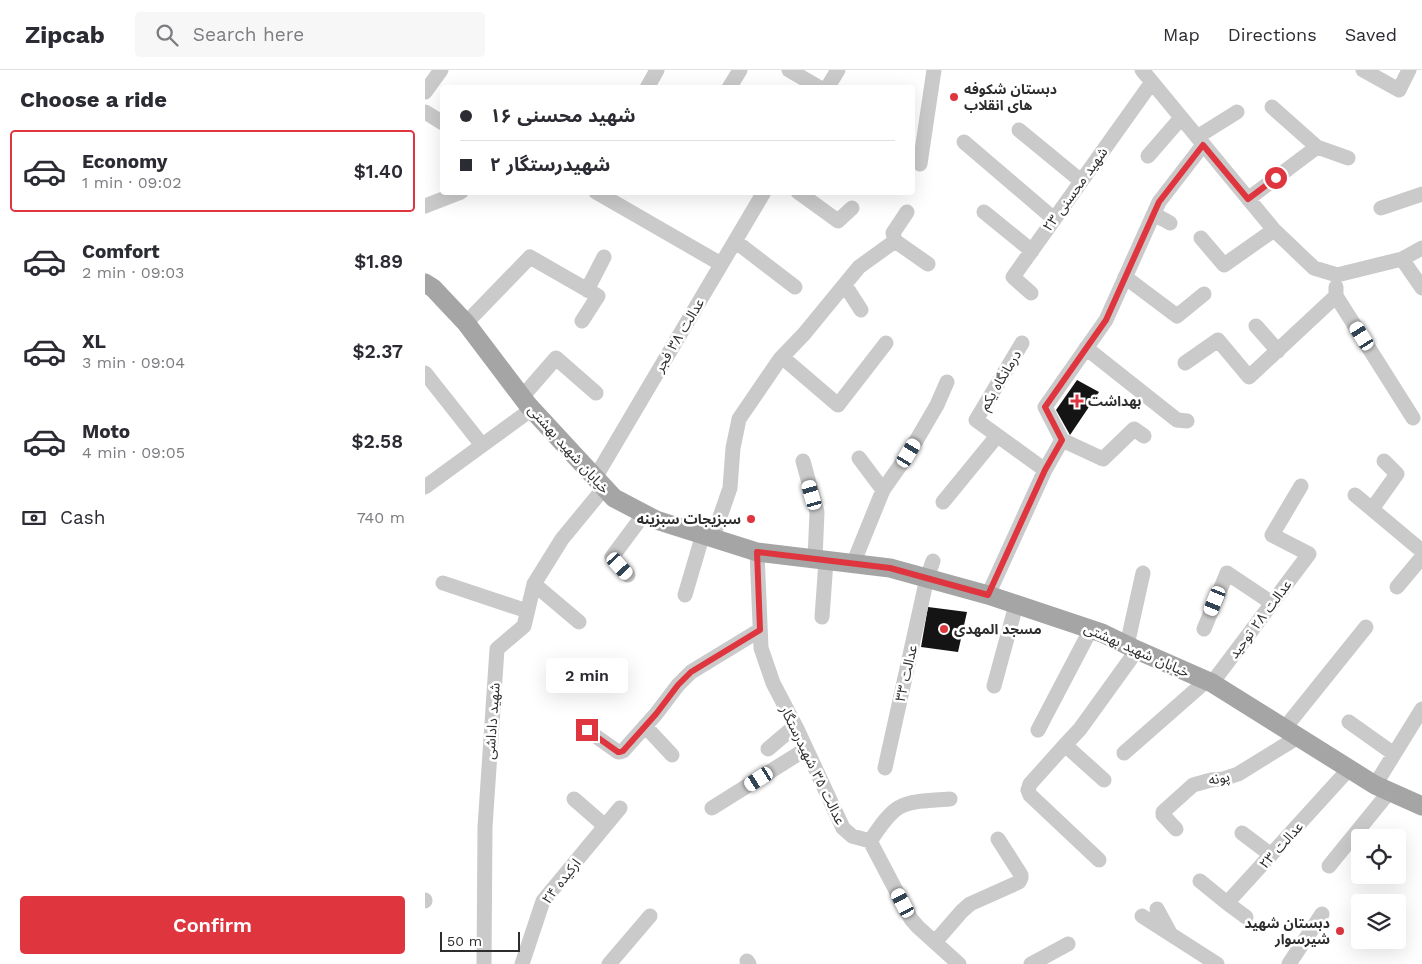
<!DOCTYPE html>
<meta charset="utf-8">
<style>
body{margin:0;font-family:"Work Sans","Noto Sans Arabic",sans-serif;background:#f7f7f7;color:#2b2b33;height:100vh;display:flex;flex-direction:column;font-size:19px;white-space:nowrap}
*{box-sizing:border-box;margin:0}
p{font-size:16px;color:#7c7c81}
.icon{flex:none;width:28px;height:28px;fill:none;stroke:currentColor;stroke-width:2;stroke-linecap:round;stroke-linejoin:round}
.map{position:relative;flex:1;overflow:hidden}
.panel{display:flex;flex-direction:column;background:#fff;width:425px}
.panel>*{flex:none}
.banner{position:absolute;left:15px;top:15px;width:475px;height:110px;border-radius:5px;box-shadow:0 5px 20px #0002;display:grid;align-content:center;height:110px;padding:0 20px;background:#fff}
.controls{position:absolute;left:926px;top:759px;display:grid;gap:10px}
.controls a{display:grid;place-items:center;width:55px;height:55px;border-radius:5px;background:#fff;box-shadow:0 5px 20px #0002;font-size:25px}
.scale{position:absolute;left:15px;bottom:12px;width:80px;box-sizing:border-box;padding-left:5px;border:2px solid #2d2d2d;border-top:0;font-size:14px;line-height:18px;white-space:nowrap;color:#2d2d2d;-webkit-text-stroke:4px #fff;paint-order:stroke}
.end{position:absolute;width:22px;height:22px;margin:-11px;border:6px solid #de353f;background:#fff;box-shadow:0 0 0 2px #fff}
.from{border-radius:50%}
.bubble{position:absolute;height:35px;border-radius:5px;background:#fff;box-shadow:0 5px 20px #0002;font-size:16px;font-weight:600;line-height:35px;text-align:center}
.car{position:absolute;width:15px;height:30px;margin:-15px -8px;border-radius:6px;box-shadow:0 0 4px 1px #0007;background:linear-gradient(#fff 24%,#345 0 40%,#fff 0 76%,#345 0 86%,#fff 0)}
.banner b{display:flex;align-items:center;gap:18px;height:48px;font-size:19px}
.banner b+b{border-top:1px solid #e1e1e2}
.banner i{width:12px;height:12px;background:#2b2b33}
ul{padding:0;list-style:none}
li{display:flex;align-items:center;gap:15px;height:82px;margin:0 10px 8px;padding:0 10px;border:2px solid transparent;border-radius:5px}
li div{flex:1}
li b{display:block;font-size:19px}
li em{font-style:normal;font-weight:600}
li.active{border-color:#de353f}
li>.icon{width:45px;height:45px;stroke-width:1.5}
h2{padding:0 20px;font-size:22px;line-height:60px}
.pay{display:flex;align-items:center;gap:12px;height:55px;padding:0 20px;font-size:19px}
.pay p{margin-inline-start:auto}
.cta{display:flex;gap:10px;margin-top:auto;padding:10px 20px}
.cta a{flex:1;height:58px;border-radius:5px;background:#de353f;color:#fff;font-size:20px;font-weight:600;line-height:58px;text-align:center}
header{display:flex;align-items:center;gap:30px;box-sizing:border-box;height:70px;padding:0 25px;background:#fff;border-bottom:1px solid #e1e1e2}
header strong{font-size:24px}
nav{display:flex;gap:28px;margin-inline-start:auto;font-size:18px}
.search{width:350px;height:45px;background:#f7f7f7;display:flex;align-items:center;gap:12px;box-sizing:border-box;padding:0 18px;border-radius:5px;color:#7c7c81;font-size:19px}
main{display:flex;flex:1;min-height:0}
.map>svg:first-child{display:block}
</style>
<header>
<strong>Zipcab</strong>
<div class="search"><svg class="icon" aria-label="search" viewBox="0 0 24 24"><circle cx="10" cy="10" r="6"/><path d="M15 15l6 6"/></svg>Search here</div>
<nav><a>Map</a><a>Directions</a><a>Saved</a></nav>
</header>
<main>
<section class="panel">
<h2>Choose a ride</h2>
<ul>
<li class="active"><svg class="icon" aria-label="car" viewBox="0 0 24 24"><path d="M5 17H2v-5l4-1 3-4h7l3 4 3 1v5h-3M9 17h6M6 11h13"/><circle cx="7" cy="17" r="2"/><circle cx="17" cy="17" r="2"/></svg><div><b>Economy</b><p>1 min · 09:02</p></div><em>$1.40</em></li>
<li><svg class="icon" aria-label="car" viewBox="0 0 24 24"><path d="M5 17H2v-5l4-1 3-4h7l3 4 3 1v5h-3M9 17h6M6 11h13"/><circle cx="7" cy="17" r="2"/><circle cx="17" cy="17" r="2"/></svg><div><b>Comfort</b><p>2 min · 09:03</p></div><em>$1.89</em></li>
<li><svg class="icon" aria-label="car" viewBox="0 0 24 24"><path d="M5 17H2v-5l4-1 3-4h7l3 4 3 1v5h-3M9 17h6M6 11h13"/><circle cx="7" cy="17" r="2"/><circle cx="17" cy="17" r="2"/></svg><div><b>XL</b><p>3 min · 09:04</p></div><em>$2.37</em></li>
<li><svg class="icon" aria-label="car" viewBox="0 0 24 24"><path d="M5 17H2v-5l4-1 3-4h7l3 4 3 1v5h-3M9 17h6M6 11h13"/><circle cx="7" cy="17" r="2"/><circle cx="17" cy="17" r="2"/></svg><div><b>Moto</b><p>4 min · 09:05</p></div><em>$2.58</em></li>
</ul>
<div class="pay"><svg class="icon" aria-label="cash" viewBox="0 0 24 24"><path d="M3 7h18v10H3z"/><circle cx="12" cy="12" r="2"/></svg>Cash<p>740 m</p></div>
<div class="cta"><a>Confirm</a></div>
</section>
<div class="map">
<svg width="997" height="894" viewBox="0 0 997 894">
<rect width="100%" height="100%" fill="#fff"/>
<path fill="#141414" d="M652,310L674,322L645,365L631,340Z
M503,537L542,542L533,582L496,577Z"/>
<g fill="none" stroke-linecap="round" stroke-linejoin="round">
<path stroke="#cacaca" stroke-width="15" d="M364,0L395,18
M717,0L849,160L889,198L912,205
M938,0L974,20L984,0
M222,18L232,0
M304,18L315,0
M402,18L413,0
M0,22L16,0
M847,37L892,77L923,88
M0,42L18,53
M594,60L656,111
M772,67L812,42
M539,72L629,149
M723,86L756,48
M495,94L509,0
M171,122L296,194
M373,122L413,151L427,138
M823,129L892,77
M0,136L36,122
M956,138L997,124
M482,142L468,163L470,171L503,194
M559,142L607,181
M729,144L745,153
M776,168L799,195L849,160
M310,171L370,217
M977,189L997,218
M912,205L977,189L997,178
M700,207L752,246L779,224
M420,215L436,240
M911,217V226L988,348
M162,220L179,187
M606,223L588,207L727,12
M41,253L105,187L173,226L157,251
M831,256L853,281
M597,273L551,350L620,400
M661,278L752,350L762,351
M357,287L413,335L461,273
M760,293L793,270L824,307L911,226
M0,303L57,375
M97,327L131,288L171,323
M637,370L620,337L681,250L734,132L778,75
M637,370L678,389L709,359L719,366
M434,388L458,420
M378,391L392,442L390,489
M170,408L339,122
M0,417L107,339
M930,425L997,481
M518,432L572,366
M947,439L972,404L959,391
M288,467L305,418L308,378L314,349L355,289L379,264L434,197L470,171
M332,482L336,578L348,613L372,659L418,758L427,766L445,771L486,849L493,857L534,894
M428,494L458,420L484,383L512,335L522,312
M203,505L187,487L219,444
M18,513L102,541
M109,514L154,552
M972,517L997,487
M260,525L278,464
M563,525L620,400L637,370
M397,547L401,491
M779,559L802,503L847,533
M702,575L718,503
M787,613L884,484L847,465L876,416
M569,616L591,535
M924,652L969,684
M220,656L247,685
M859,659L941,557
M162,660L193,682H195L198,681L231,644L253,615L266,602L335,560
M613,660L666,559
M640,675L605,714L603,720L605,725L674,790
M343,679L370,656
M699,683L781,611
M460,698L502,508L508,491
M679,710L640,675L655,659L712,580
M950,715L997,639
M149,729L180,756
M287,738L381,679
M751,759L738,745V742L768,715L786,710L798,709L813,704L873,667
M817,763L846,785
M445,771C453,760 462,745 473,738C486,730 510,730 525,729
M904,796L965,721
M775,811L802,833
M0,831V830
M732,839L745,863
M717,846L792,894
M821,847L802,833L924,699
M510,872L537,841L545,834L594,812L596,808V805L573,769
M322,891L324,894
M59,894L60,757L72,579L99,556L109,514L137,469L179,418
M97,894L118,831L195,738
M184,894L225,846
M606,894L643,874
M864,894L897,844"/>
<path stroke="#a5a5a5" stroke-width="19" d="M0,213L8,218L41,253L103,335L189,428L231,450L332,482L465,498L563,525L677,563L712,580L787,613L950,715L997,736"/>
</g>
<g fill="none" stroke-linecap="round" stroke-linejoin="round">
<path stroke="#de353f" stroke-width="6" d="M162,660L193,682H195L198,681L231,644L253,615L266,602L335,560L332,482L465,498L563,525L620,400L637,370L620,337L681,250L734,132L778,75L823,129L851,108"/>
</g>
<g fill="#de353f" stroke="#fff" stroke-width="2">
<circle cx="529" cy="27" r="5"/>
<path d="M649.5 323.5h5v5h5v5h-5v5h-5v-5h-5v-5h5z"/>
<circle cx="326" cy="449" r="5"/>
<circle cx="519" cy="559" r="5"/>
<circle cx="915" cy="861" r="5"/>
</g>
<g text-anchor="middle" stroke-width="5" stroke-linejoin="round" paint-order="stroke">
<g font-size="14" font-weight="bold" fill="#2d2d2d" stroke="#fff" text-anchor="start">
<text x="539" y="24">دبستان شکوفه<tspan x="539" dy="16">های انقلاب</tspan></text>
<text x="663" y="336">بهداشت</text>
<text x="316" y="454" text-anchor="end">سبزیجات سبزینه</text>
<text x="529" y="564">مسجد المهدی</text>
<text x="905" y="858" text-anchor="end">دبستان شهید<tspan x="905" dy="16">شیرسوار</tspan></text>
</g>
<g font-size="14" fill="#2d2d2d" stroke="#fff">
<text transform="translate(650 119) rotate(-54)" y="5">شهید محسنی ۲۳</text>
<text transform="translate(254 265) rotate(-59)" y="5">عدالت ۳۸ فجر</text>
<text transform="translate(575 310) rotate(-59)" y="5">درمانگاه یکم</text>
<text transform="translate(144 379) rotate(48)" y="5">خیابان شهید بهشتی</text>
<text transform="translate(835 549) rotate(-53)" y="5">عدالت ۲۸ توحید</text>
<text transform="translate(712 580) rotate(24)" y="5">خیابان شهید بهشتی</text>
<text transform="translate(481 603) rotate(-77)" y="5">عدالت ۳۳</text>
<text transform="translate(67 651) rotate(-86)" y="5">شهید داداشی</text>
<text transform="translate(388 695) rotate(64)" y="5">عدالت ۳۵ شهیدرستگار</text>
<text transform="translate(794 708) rotate(-12)" y="5">پونه</text>
<text transform="translate(856 775) rotate(-48)" y="5">عدالت ۲۳</text>
<text transform="translate(136 811) rotate(-52)" y="5">ارکیده ۲۴</text>
</g>
</g>
</svg>
<div class="controls">
<a><svg class="icon" aria-label="locate" viewBox="0 0 24 24"><circle cx="12" cy="12" r="6"/><path d="M12 2v4M12 18v4M2 12h4M18 12h4"/></svg></a>
<a><svg class="icon" aria-label="layers" viewBox="0 0 24 24"><path d="M12 4l9 5-9 5-9-5zM3 14l9 5 9-5"/></svg></a>
</div>
<div class="scale">50 m</div>
<i class="end from" style="left:851px;top:108px"></i>
<i class="end" style="left:162px;top:660px"></i>
<div class="bubble" style="left:121px;top:588px;width:82px">2 min</div>
<i class="car" style="left:937px;top:266px;rotate:328deg"></i>
<i class="car" style="left:484px;top:383px;rotate:31deg"></i>
<i class="car" style="left:387px;top:425px;rotate:344deg"></i>
<i class="car" style="left:195px;top:496px;rotate:138deg"></i>
<i class="car" style="left:790px;top:531px;rotate:202deg"></i>
<i class="car" style="left:334px;top:709px;rotate:237deg"></i>
<i class="car" style="left:478px;top:833px;rotate:332deg"></i>
<div class="banner">
<b><i class="from"></i>شهید محسنی ۱۶</b>
<b><i></i>شهیدرستگار ۲</b>
</div>
</div>
</main>
